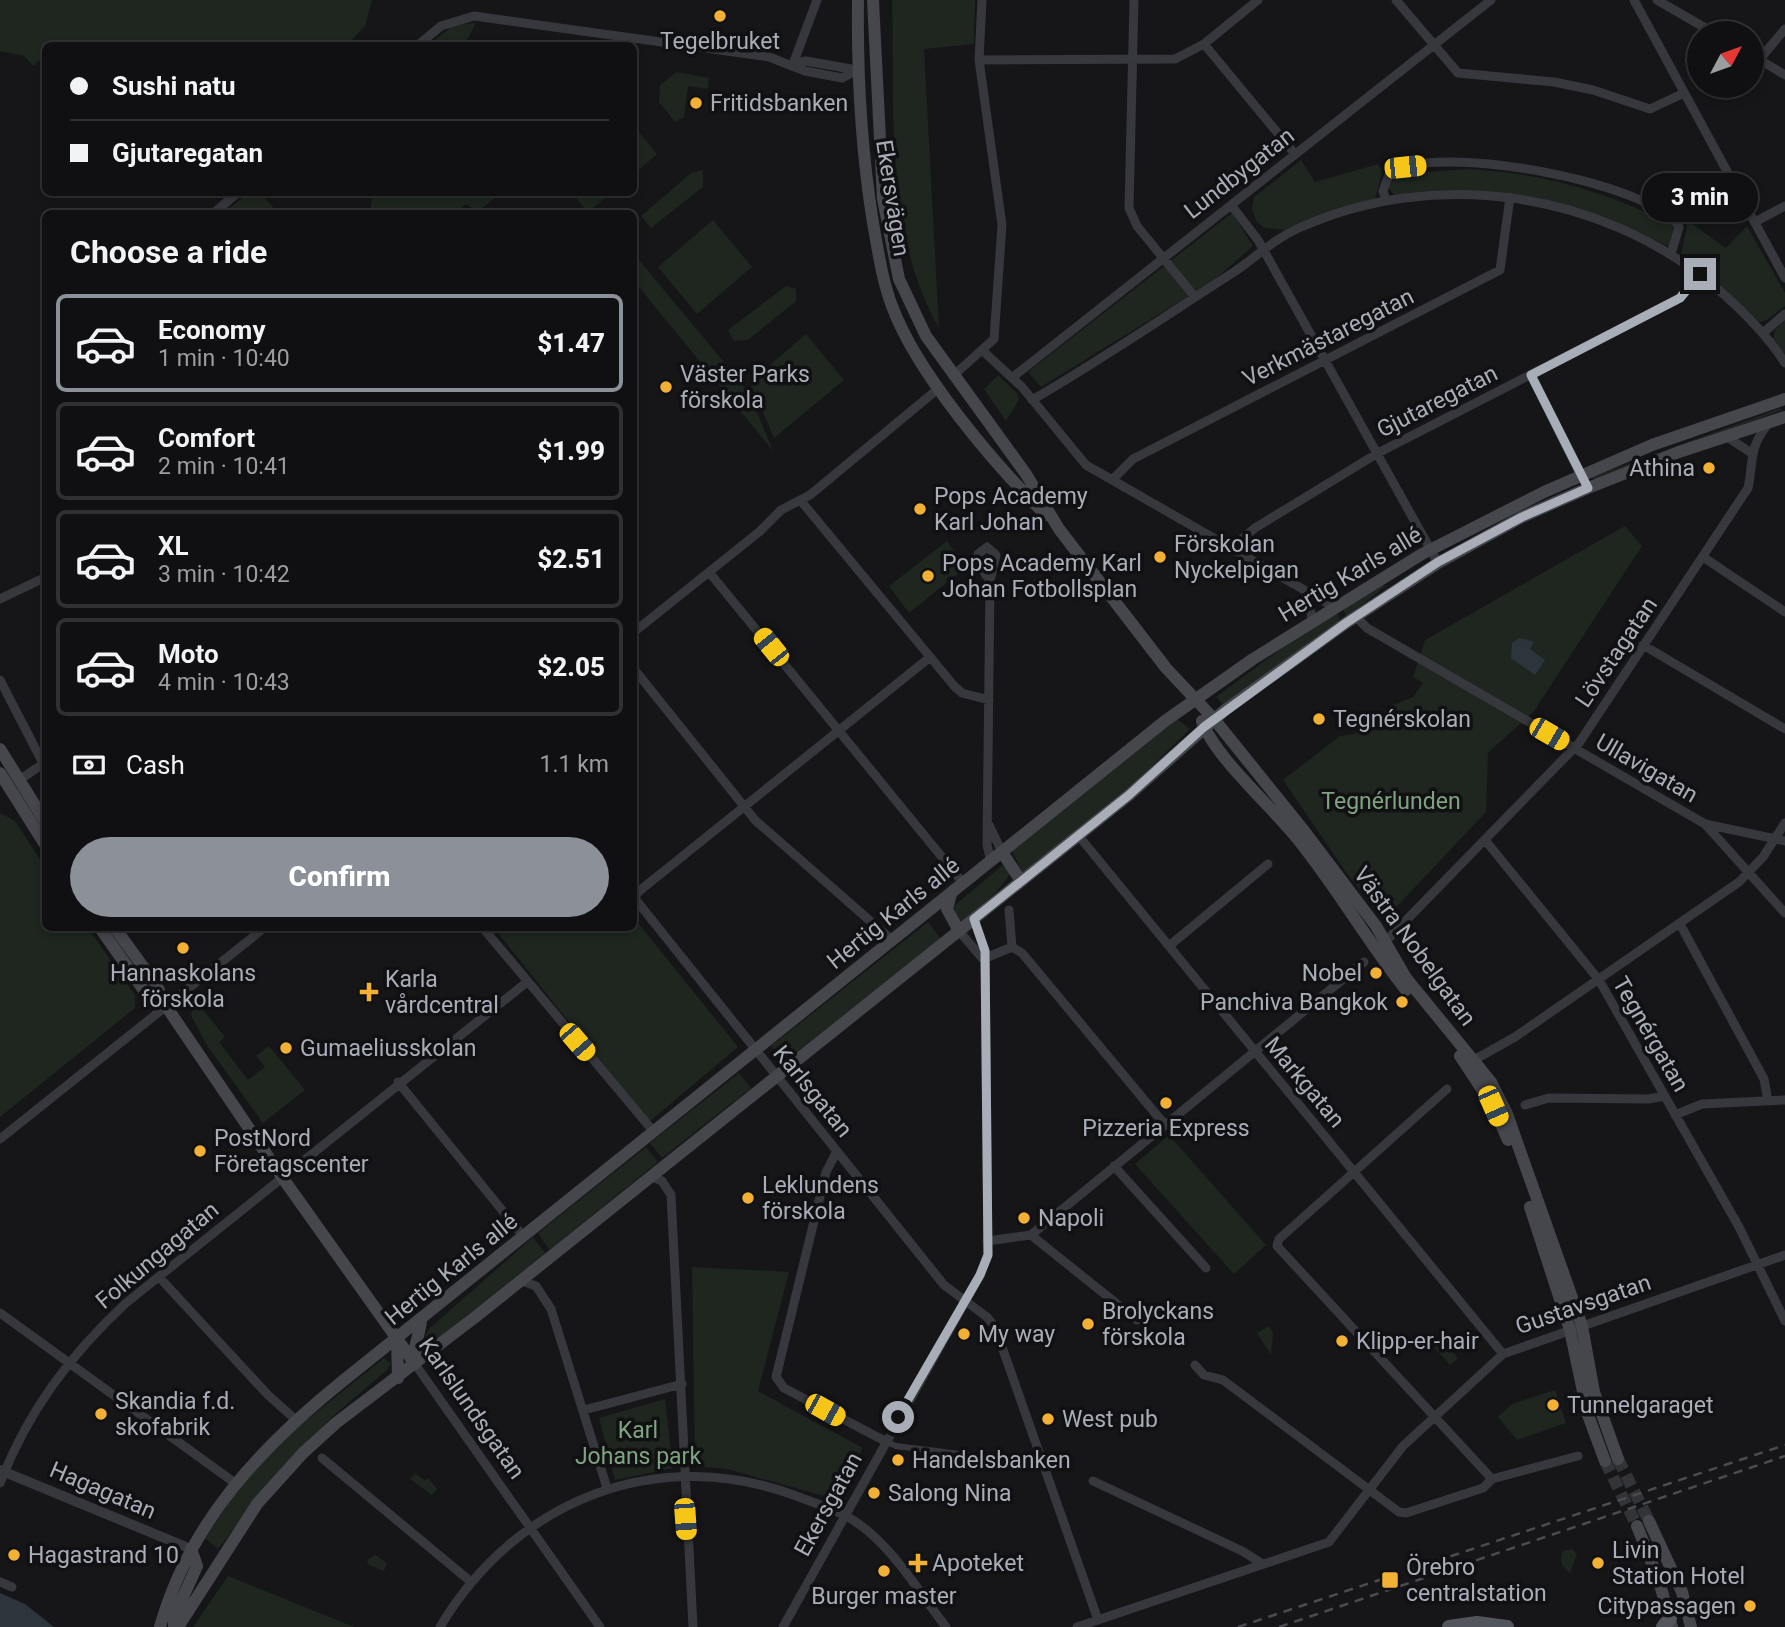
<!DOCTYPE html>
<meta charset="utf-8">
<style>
body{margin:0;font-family:Roboto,sans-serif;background:#1e1e20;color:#f1f3f6;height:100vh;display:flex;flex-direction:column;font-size:26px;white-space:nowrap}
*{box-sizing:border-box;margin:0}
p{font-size:23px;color:#9c9d9f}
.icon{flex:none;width:38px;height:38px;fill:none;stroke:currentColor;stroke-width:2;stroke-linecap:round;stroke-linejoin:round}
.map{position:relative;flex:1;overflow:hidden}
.panel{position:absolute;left:42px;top:210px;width:595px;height:721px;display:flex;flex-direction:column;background:#101012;border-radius:10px;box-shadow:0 4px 10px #0003,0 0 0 2px #303032}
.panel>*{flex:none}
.top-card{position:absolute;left:42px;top:42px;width:595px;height:154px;border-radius:10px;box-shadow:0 4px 10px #0003,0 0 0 2px #303032;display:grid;align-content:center;height:154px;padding:0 28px;background:#101012}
.needle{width:46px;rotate:49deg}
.controls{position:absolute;left:1687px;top:21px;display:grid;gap:14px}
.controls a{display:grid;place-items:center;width:77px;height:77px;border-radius:50%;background:#101012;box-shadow:0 4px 10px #0003,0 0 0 2px #303032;font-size:35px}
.end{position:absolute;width:32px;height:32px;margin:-16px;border:9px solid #a8adb8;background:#111;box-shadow:0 0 0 4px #111}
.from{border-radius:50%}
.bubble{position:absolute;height:49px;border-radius:24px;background:#101012;box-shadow:0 4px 10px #0003,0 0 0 2px #303032;font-size:23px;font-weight:800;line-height:49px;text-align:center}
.car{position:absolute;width:21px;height:42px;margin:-21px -10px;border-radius:9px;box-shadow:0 0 5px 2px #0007;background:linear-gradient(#f5c518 24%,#345 0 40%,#f5c518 0 76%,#345 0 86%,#f5c518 0)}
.top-card b{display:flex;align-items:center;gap:24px;height:66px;font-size:26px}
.top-card b+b{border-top:2px solid #303032}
.top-card i{width:18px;height:18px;background:#f1f3f6}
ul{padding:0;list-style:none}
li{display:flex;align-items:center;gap:21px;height:98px;margin:0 14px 10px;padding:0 14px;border:4px solid #303032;border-radius:10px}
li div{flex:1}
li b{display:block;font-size:26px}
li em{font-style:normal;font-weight:800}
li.current{border-color:#8c9099}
li>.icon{width:63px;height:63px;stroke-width:1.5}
h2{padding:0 28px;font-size:32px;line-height:84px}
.pay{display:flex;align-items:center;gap:18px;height:77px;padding:0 28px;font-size:26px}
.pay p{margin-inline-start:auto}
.primary-button{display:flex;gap:14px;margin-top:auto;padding:14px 28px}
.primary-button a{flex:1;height:80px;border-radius:42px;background:#8c9099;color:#fff;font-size:28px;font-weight:800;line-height:80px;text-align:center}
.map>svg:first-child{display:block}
</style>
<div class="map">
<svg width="1785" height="1627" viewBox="0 0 1785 1627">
<rect width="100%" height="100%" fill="#161618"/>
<path fill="#1e261f" d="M0,0H372L365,26L347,45L46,46L45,65L38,61L34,66L24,56L0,51Z
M892,0H975L974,44L924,49L939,328C884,232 895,108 892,0Z
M476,23L464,45H442L436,39L454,25Z
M677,72L709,78L708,89L688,86L684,117L675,122L659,102L660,85Z
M634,126L657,154L634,174Z
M1301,160L1315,182L1378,164L1382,172L1375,199L1336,209L1284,230L1265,228L1256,221L1252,208L1254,197Z
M1470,169C1546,174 1603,191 1671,224L1675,231L1669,246L1665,245C1574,197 1496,186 1394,195L1388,187L1391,178L1397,174Z
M703,170V187L651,228L641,216L691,173Z
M249,193H266L263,196L278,213H223Z
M373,193H409L413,198L420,193H501L478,211L466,204L455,213H373L370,210Z
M572,193H611L588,212Z
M1232,213L1253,246L1213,281L1041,387L1028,372Z
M713,220L752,267L697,314L658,267Z
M1688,221L1726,248L1747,226L1785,293V306L1767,320L1759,322L1715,281L1681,255Z
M634,254L748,391L773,451L634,281Z
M786,286L796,289V301L748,340L734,341L728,330Z
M1785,320V354L1773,339L1775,330Z
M806,334L844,380L774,438L750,382Z
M998,375L1017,393L1019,400L1006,421L984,389Z
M1781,408L1782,410L1594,480L1592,477Z
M1625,526L1642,546L1534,711L1488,753L1486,812L1384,920L1348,875L1283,780L1340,736L1354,734L1393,705L1413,697L1423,683L1413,677L1425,640Z
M947,541L966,567L909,613L889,586Z
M1382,585L1386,586L1347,616L1342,608Z
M1337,613L1340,620L1223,705L1216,697L1316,623Z
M1177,719L1190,729L1142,776L1023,874L1012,851Z
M0,813L15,821L45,867L46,928H88L135,995V1008L0,1117Z
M1003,865L1010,872C1005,887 976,911 962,921L958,920L954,906Z
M634,918L738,1047L649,1122L494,928H634Z
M928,922L941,939L784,1062L771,1046Z
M196,1001L225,1037L219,1042L248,1080L265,1067L256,1056L269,1046L305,1090L263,1123L206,1044L191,1015Z
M739,1073L751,1088L662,1158L650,1143Z
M1169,1135L1266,1245L1234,1274L1135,1164Z
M646,1147L658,1162L549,1250L538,1233Z
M533,1237L545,1253L430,1345L423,1339L430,1328Z
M692,1267L789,1272L758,1391L863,1448L832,1498L727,1469L695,1466Z
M1269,1326L1273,1333L1271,1355L1257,1333Z
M1442,1340L1458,1358L1450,1365L1434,1347Z
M384,1358L391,1363L388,1369L332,1417L279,1471L218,1549L205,1538L241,1485L287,1436Z
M1555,1390L1566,1423L1517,1440L1498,1417L1512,1404Z
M665,1399L673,1468L615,1480L599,1418Z
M415,1473L424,1480L429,1479L437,1489L432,1495L410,1479Z
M1572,1549L1577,1554L1570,1573C1562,1567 1558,1561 1563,1551Z
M375,1555L387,1563L384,1571L369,1565L367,1560Z
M228,1576L354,1627H193Z"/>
<path fill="#2c353c" d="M1519,638L1534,642L1530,649L1545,660L1535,675L1511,658L1512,643Z
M0,1593L25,1604L54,1627H0Z"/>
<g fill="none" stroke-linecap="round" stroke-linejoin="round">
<path stroke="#333438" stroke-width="12" stroke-dasharray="12 6" stroke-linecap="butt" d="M1618,1459L1649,1521
M1605,1461L1637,1526"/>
<path stroke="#37383d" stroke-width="6" d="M885,1441L896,1446L1008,1460L1022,1455"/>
<path stroke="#37383d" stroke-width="9" d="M1134,0L1129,208L1137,226L1195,297
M1396,0L1458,73L1554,82L1593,90L1650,109L1684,93
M1634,0L1785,278
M1657,0L1714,33
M1204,44L1295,154
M417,46L441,26L474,16L769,57L805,71L842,78L857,70
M1752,55L1785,75
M979,60L1175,59L1204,44L1258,0
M1759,60L1785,29
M793,64L817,0
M793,64L806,61L857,70
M1386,200L1383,191L1390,172C1437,143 1649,181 1679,227L1671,254
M1231,205L1258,240L1438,563
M213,214L238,192
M1755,222L1785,206
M1763,333L1785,314
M984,352L1022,387L1086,465L1334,607
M954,375L994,339L1002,225L979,60L982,0
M1531,375L1581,476
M1013,377L1491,0
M1032,400C1101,360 1167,315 1234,272C1256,257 1274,239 1299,228C1434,167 1599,191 1713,285C1740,308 1766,333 1785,363
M1727,437L1750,452
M1113,479L1133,459L1500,270L1510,197
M801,501L955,687L962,693L989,700
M1231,548L1255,528L1378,453L1680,298L1700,274
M1703,557L1785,612
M709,572L964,884
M990,581L977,561L978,554L987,547L996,555L990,581L987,845L991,862
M1308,595L1312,620
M0,599L46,577
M1356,617L1367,628L1705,824L1785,841
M634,632L759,532L781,510L810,495L939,388
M1643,645L1785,729
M929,658L643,888L636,894V900L944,1285L987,1317L995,1327L1098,1620
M634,669L755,820L893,941
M0,680L46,769
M19,780L43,764
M1705,824L1785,913
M989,825L1002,852
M1078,835L1503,1354
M1485,840L1599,980L1739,1227L1785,1321
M1009,910L1012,947
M1680,924L1764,1079L1768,1101
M483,928L654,1132
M959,931L983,959
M1386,941L1579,743L1748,488C1754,460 1748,449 1768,424
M1169,946L1268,864
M983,959L1012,947L1022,953L1165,1125
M1474,1060L1515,1037L1739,882L1763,857L1785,823
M398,1082L524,1237
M1447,1089L1279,1239L1277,1246L1492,1479
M1525,1105L1549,1098L1648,1099L1665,1096
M1675,1115L1702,1104L1785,1100
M0,1139L264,928
M837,1151L826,1172L776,1377L784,1388L885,1441
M1114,1166L1206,1268
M650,1176L662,1181L671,1195L693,1627
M1031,1235L1137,1320
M987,1241L1031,1235L1364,962
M159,1277L268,1395L296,1420
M519,1280L536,1286L551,1309L607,1488
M0,1313L235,1483
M415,1364L600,1627
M1195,1365L1204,1375L1223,1380L1399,1512L1406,1513L1483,1488L1492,1479L1578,1456
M584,1410L682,1384
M322,1458L470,1581
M1093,1481L1242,1551L1263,1564
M0,1483C28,1411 70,1355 126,1303L527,982
M0,1582L12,1587
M440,1627C516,1499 659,1443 799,1497C817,1504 836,1509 853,1520C892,1545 918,1591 946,1627
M783,1627L980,1275L988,1254L985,951L974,919
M1077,1627L1329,1542L1403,1446L1503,1354L1785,1255"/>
<path stroke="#37383d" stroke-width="10" d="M0,1470L191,1549"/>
<path stroke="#45474d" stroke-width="12" d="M858,0C857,75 861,148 873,223C878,250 882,280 892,306C916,372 995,465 1046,515
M873,0L883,199L899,279L926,336L1026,474L1059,529L1166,668L1214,719L1305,832L1376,926L1406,978L1491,1082L1507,1114L1582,1326L1594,1392L1618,1459
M1202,721C1214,756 1272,807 1296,837C1336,886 1367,941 1406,990
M0,749L46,823
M0,773L46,846
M1002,852L1021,881
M951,894L947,909L959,931
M100,928L148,996L166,1006
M115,928L157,986L166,1006L282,1177L415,1364
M1460,1056L1493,1106L1508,1140
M1530,1207L1570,1330L1588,1415L1605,1461
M397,1339L398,1378
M415,1364C412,1347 420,1336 421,1320
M1649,1521L1682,1592L1691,1627
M1637,1526L1659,1581L1672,1627
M160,1627C190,1521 261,1447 344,1380L1165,721L1253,659L1422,554L1544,492L1652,445L1785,399
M174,1627V1617L197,1566L191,1549
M178,1627L257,1504L303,1453L336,1423L474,1318L1129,795L1225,710L1346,623L1438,563L1522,517L1588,488L1679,452L1785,417"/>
<path stroke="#53555c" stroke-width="14" d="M1449,1627L1477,1623L1507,1627
M1663,1627L1670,1618"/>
<path stroke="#4a4c52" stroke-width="2.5" stroke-dasharray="9 7" stroke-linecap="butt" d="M1238,1627L1785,1445
M1279,1627L1785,1456"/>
</g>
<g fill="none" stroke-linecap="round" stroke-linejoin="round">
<path stroke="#a8adb8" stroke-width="9" d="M898,1417L980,1275L988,1255L985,951L974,919L1129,795L1204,727L1346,623L1438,562L1522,517L1588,488L1531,375L1680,298L1700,274"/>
</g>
<g fill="#f2b134" stroke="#111113" stroke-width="2.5">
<circle cx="720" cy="16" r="7"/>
<circle cx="696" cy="103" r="7"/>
<circle cx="666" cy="387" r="7"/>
<circle cx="1709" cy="468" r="7"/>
<circle cx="920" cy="509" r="7"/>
<circle cx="1160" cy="557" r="7"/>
<circle cx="928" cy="576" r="7"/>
<circle cx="1319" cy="719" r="7"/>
<circle cx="183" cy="948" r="7"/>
<circle cx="1376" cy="973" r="7"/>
<path d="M365.5 981.5h7v7h7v7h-7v7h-7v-7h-7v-7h7z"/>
<circle cx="1402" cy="1002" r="7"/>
<circle cx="286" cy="1048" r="7"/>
<circle cx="1166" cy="1103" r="7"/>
<circle cx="200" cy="1151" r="7"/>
<circle cx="748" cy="1198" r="7"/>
<circle cx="1024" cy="1218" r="7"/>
<circle cx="1088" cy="1324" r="7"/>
<circle cx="964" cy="1334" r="7"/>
<circle cx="1342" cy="1341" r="7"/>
<circle cx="1553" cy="1405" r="7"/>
<circle cx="101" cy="1414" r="7"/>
<circle cx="1048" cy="1419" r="7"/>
<circle cx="898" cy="1460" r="7"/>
<circle cx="874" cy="1493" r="7"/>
<circle cx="14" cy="1555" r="7"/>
<path d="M914.5 1552.5h7v7h7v7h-7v7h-7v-7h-7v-7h7z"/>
<circle cx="1598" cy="1563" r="7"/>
<circle cx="884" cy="1571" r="7"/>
<rect x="1381" y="1571" width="18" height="18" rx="3.5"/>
<circle cx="1750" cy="1606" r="7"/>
</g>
<g text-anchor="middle" stroke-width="7" stroke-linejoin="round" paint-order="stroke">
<g font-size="23" fill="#a8adb8" stroke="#111113" text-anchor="start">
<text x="720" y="49" text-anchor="middle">Tegelbruket</text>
<text x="710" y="111">Fritidsbanken</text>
<text x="680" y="382">Väster Parks<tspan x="680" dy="26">förskola</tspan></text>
<text x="1695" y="476" text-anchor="end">Athina</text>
<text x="934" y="504">Pops Academy<tspan x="934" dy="26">Karl Johan</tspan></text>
<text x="1174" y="552">Förskolan<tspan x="1174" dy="26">Nyckelpigan</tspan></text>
<text x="942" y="571">Pops Academy Karl<tspan x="942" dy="26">Johan Fotbollsplan</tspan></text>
<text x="1333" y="727">Tegnérskolan</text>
<text x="183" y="981" text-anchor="middle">Hannaskolans<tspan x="183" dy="26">förskola</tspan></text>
<text x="1362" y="981" text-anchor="end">Nobel</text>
<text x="385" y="987">Karla<tspan x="385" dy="26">vårdcentral</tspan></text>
<text x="1388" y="1010" text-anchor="end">Panchiva Bangkok</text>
<text x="300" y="1056">Gumaeliusskolan</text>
<text x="1166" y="1136" text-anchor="middle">Pizzeria Express</text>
<text x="214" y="1146">PostNord<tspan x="214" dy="26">Företagscenter</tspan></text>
<text x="762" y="1193">Leklundens<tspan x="762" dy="26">förskola</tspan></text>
<text x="1038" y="1226">Napoli</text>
<text x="1102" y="1319">Brolyckans<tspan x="1102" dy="26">förskola</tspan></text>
<text x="978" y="1342">My way</text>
<text x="1356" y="1349">Klipp-er-hair</text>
<text x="115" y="1409">Skandia f.d.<tspan x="115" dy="26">skofabrik</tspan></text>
<text x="1567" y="1413">Tunnelgaraget</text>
<text x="1062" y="1427">West pub</text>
<text x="912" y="1468">Handelsbanken</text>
<text x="888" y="1501">Salong Nina</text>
<text x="1612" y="1558">Livin<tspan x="1612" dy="26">Station Hotel</tspan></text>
<text x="28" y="1563">Hagastrand 10</text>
<text x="932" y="1571">Apoteket</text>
<text x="1406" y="1575">Örebro<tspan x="1406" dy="26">centralstation</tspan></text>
<text x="884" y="1604" text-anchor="middle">Burger master</text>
<text x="1736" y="1614" text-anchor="end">Citypassagen</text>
</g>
<g font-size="23" fill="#a8adb8" stroke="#111113">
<text transform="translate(1239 173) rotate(-38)" y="8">Lundbygatan</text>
<text transform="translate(893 198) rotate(81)" y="8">Ekersvägen</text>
<text transform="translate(1328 337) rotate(-27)" y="8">Verkmästaregatan</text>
<text transform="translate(1437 401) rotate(-27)" y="8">Gjutaregatan</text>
<text transform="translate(1350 574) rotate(-31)" y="8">Hertig Karls allé</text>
<text transform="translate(1616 652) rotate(-56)" y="8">Lövstagatan</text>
<text transform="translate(1647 768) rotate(30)" y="8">Ullavigatan</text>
<text transform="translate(893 913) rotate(-39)" y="8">Hertig Karls allé</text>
<text transform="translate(1415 946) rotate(54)" y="8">Västra Nobelgatan</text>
<text transform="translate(1651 1034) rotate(60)" y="8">Tegnérgatan</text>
<text transform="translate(1305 1082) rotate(50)" y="8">Markgatan</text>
<text transform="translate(813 1091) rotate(51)" y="8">Karlsgatan</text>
<text transform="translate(157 1255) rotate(-40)" y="8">Folkungagatan</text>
<text transform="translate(451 1269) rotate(-39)" y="8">Hertig Karls allé</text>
<text transform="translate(1583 1304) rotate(-19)" y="8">Gustavsgatan</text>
<text transform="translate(472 1408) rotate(55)" y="8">Karlslundsgatan</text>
<text transform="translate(103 1490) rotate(23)" y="8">Hagagatan</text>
<text transform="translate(828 1504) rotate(-61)" y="8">Ekersgatan</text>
</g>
<g font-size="23" fill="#7fa381" stroke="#111113">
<text x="1391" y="809">Tegnérlunden</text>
<text x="638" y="1438">Karl<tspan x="638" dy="26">Johans park</tspan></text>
</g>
</g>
</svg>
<div class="controls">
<a><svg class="needle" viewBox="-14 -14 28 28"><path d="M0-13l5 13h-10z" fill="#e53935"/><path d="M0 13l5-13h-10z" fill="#9c9d9f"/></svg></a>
</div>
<i class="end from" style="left:898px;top:1417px"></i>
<i class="end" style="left:1700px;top:274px"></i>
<div class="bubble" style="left:1642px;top:173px;width:116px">3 min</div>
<i class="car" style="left:1405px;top:167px;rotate:84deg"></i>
<i class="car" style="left:771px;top:647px;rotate:321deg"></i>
<i class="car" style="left:1549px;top:734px;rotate:120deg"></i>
<i class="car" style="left:577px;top:1042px;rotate:139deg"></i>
<i class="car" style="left:1493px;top:1106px;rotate:156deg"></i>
<i class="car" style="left:825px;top:1410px;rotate:119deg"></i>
<i class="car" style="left:685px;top:1519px;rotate:176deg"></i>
<div class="top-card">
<b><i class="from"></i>Sushi natu</b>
<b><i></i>Gjutaregatan</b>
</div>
<section class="panel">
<h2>Choose a ride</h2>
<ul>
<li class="current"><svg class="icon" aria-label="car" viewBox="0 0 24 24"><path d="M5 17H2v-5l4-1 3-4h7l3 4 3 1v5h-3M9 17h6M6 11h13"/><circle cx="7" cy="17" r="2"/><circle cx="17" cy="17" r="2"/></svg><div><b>Economy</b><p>1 min · 10:40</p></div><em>$1.47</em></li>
<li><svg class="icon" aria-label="car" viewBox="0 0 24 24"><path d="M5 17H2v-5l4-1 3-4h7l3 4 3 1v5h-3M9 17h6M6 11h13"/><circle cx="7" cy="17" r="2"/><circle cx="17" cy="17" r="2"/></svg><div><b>Comfort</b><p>2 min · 10:41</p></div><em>$1.99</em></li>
<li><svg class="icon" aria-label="car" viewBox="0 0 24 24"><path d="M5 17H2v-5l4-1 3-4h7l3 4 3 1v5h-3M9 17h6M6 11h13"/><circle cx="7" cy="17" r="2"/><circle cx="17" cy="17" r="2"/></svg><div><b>XL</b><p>3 min · 10:42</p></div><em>$2.51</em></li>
<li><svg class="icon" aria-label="car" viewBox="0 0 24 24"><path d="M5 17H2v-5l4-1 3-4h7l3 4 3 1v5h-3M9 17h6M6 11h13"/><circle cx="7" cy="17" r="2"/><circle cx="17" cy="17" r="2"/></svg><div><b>Moto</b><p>4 min · 10:43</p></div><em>$2.05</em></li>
</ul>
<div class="pay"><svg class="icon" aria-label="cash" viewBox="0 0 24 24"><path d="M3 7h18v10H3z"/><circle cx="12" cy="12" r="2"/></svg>Cash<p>1.1 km</p></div>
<div class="primary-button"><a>Confirm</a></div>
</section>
</div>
